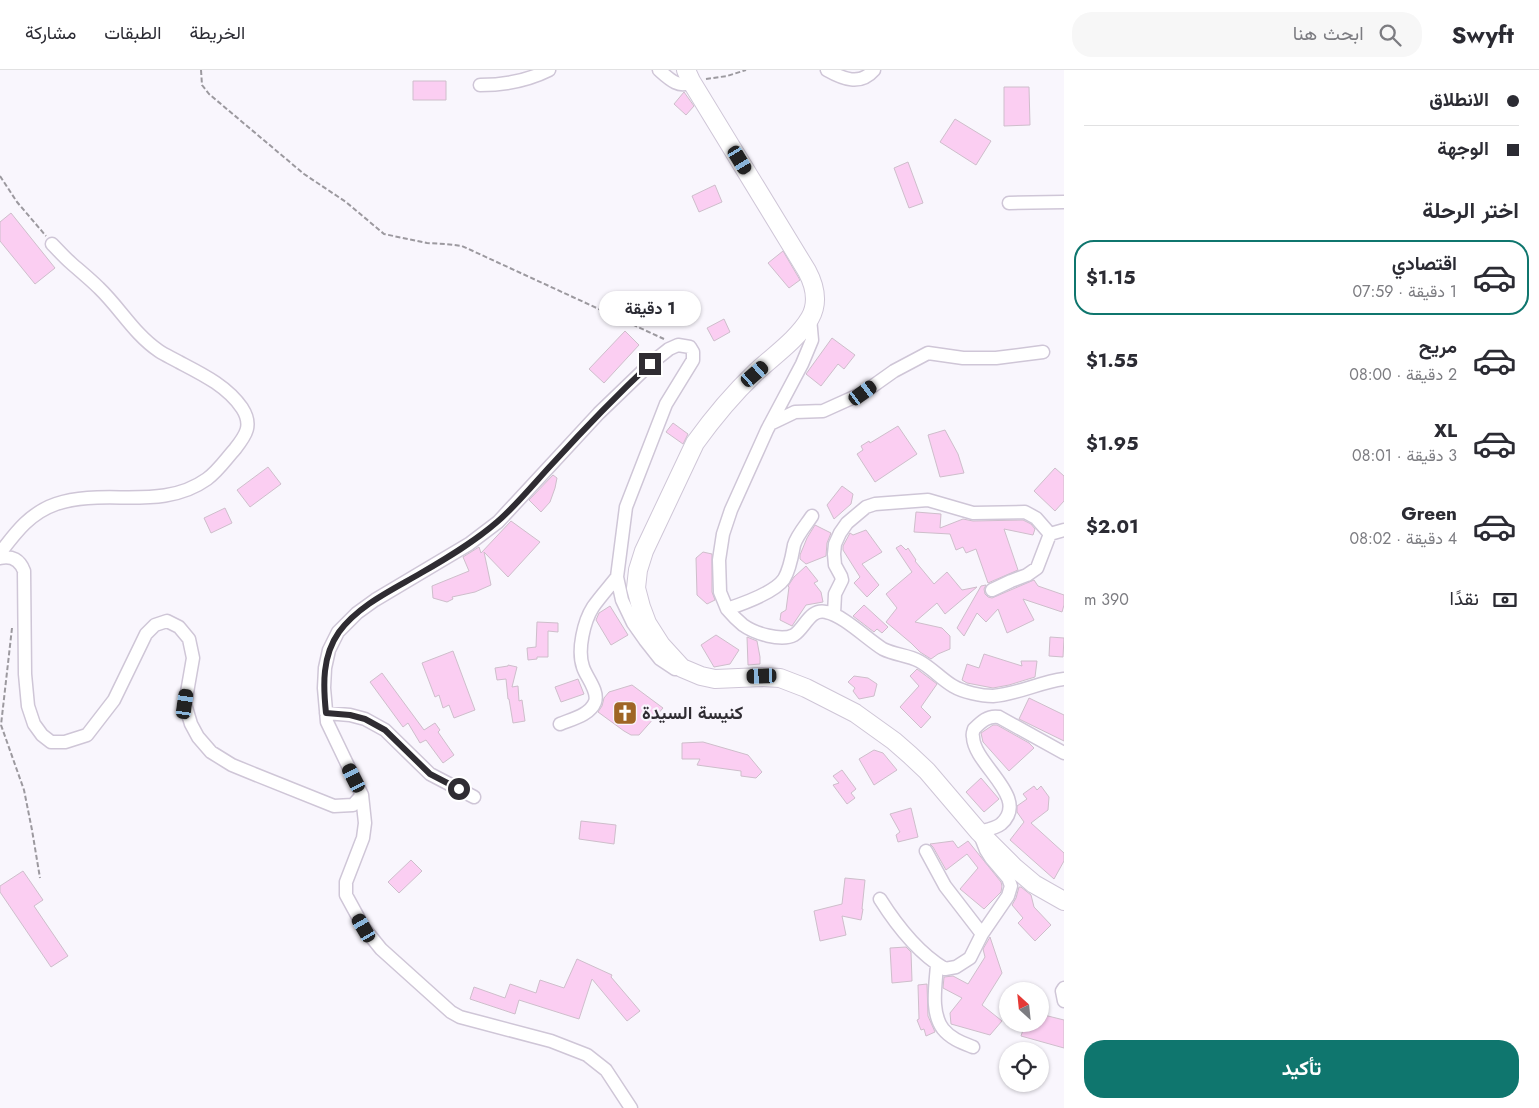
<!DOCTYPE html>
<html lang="ar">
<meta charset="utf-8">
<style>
body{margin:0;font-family:Jost,Vazirmatn,sans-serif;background:#f7f7f7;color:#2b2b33;direction:rtl;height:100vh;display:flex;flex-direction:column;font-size:19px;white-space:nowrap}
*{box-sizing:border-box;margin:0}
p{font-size:16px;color:#7c7c81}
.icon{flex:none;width:28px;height:28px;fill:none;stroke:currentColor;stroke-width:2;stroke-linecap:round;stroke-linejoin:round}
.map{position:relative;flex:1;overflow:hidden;direction:ltr}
.details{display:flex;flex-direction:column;background:#fff;width:475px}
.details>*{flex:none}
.hud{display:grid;align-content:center;height:110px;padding:0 20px;background:#fff}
.needle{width:32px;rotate:333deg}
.fabs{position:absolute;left:999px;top:912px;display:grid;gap:10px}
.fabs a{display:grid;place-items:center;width:50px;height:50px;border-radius:50%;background:#fff;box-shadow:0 1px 4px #0004;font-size:25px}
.end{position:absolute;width:22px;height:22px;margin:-11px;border:6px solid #2f2c32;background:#fff;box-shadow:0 0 0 2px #fff}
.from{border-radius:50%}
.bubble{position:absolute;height:35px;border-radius:18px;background:#fff;box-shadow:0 1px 4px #0004;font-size:16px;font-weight:700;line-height:35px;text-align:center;direction:rtl}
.car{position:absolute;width:15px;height:30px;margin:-15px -8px;border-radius:6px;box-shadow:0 0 4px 1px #0007;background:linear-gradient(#222 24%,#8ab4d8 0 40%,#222 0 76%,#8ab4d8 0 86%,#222 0)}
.hud b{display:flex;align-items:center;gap:18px;height:48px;font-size:19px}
.hud b+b{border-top:1px solid #e1e1e2}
.hud i{width:12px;height:12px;background:#2b2b33}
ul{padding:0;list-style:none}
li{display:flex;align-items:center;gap:15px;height:75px;margin:0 10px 8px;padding:0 10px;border:2px solid transparent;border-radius:20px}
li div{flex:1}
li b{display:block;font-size:19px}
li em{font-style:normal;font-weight:700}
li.on{border-color:#0f766e}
li>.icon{width:45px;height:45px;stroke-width:1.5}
h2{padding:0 20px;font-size:22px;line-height:60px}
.pay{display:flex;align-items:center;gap:12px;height:55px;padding:0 20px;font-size:19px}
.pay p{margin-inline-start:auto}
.button{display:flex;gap:10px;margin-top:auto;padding:10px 20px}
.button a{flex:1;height:58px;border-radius:20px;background:#0f766e;color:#fff;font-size:20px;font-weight:700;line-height:58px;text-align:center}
header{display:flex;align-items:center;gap:30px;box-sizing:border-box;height:70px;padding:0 25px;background:#fff;border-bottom:1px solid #e1e1e2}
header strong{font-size:24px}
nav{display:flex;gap:28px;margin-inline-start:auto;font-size:18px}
.search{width:350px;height:45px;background:#f7f7f7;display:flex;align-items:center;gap:12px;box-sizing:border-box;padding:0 18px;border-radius:20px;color:#7c7c81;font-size:19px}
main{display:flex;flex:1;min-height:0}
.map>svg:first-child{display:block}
</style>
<header>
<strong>Swyft</strong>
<div class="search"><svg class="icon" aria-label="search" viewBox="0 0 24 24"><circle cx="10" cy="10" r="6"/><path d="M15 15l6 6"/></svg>ابحث هنا</div>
<nav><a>الخريطة</a><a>الطبقات</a><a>مشاركة</a></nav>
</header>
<main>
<section class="details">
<div class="hud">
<b><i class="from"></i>الانطلاق</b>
<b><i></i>الوجهة</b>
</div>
<h2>اختر الرحلة</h2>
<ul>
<li class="on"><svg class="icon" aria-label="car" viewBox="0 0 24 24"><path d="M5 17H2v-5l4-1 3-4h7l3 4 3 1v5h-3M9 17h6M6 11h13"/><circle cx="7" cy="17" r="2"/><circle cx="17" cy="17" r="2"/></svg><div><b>اقتصادي</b><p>1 دقيقة · 07:59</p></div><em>$1.15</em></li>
<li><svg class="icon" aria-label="car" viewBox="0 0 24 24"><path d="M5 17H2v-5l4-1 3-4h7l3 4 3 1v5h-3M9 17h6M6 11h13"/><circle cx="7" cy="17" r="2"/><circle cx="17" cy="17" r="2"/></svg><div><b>مريح</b><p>2 دقيقة · 08:00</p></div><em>$1.55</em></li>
<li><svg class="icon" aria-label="car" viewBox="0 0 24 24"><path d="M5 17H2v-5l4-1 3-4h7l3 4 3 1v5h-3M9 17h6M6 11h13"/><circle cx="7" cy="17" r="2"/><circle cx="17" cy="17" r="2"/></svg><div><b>XL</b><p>3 دقيقة · 08:01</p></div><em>$1.95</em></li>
<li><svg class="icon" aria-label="car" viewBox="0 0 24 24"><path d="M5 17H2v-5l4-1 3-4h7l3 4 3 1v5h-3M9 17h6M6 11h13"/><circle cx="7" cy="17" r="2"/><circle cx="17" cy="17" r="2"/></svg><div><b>Green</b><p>4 دقيقة · 08:02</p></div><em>$2.01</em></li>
</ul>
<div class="pay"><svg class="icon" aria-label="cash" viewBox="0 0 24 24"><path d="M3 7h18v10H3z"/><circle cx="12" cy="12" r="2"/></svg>نقدًا<p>390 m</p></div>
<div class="button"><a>تأكيد</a></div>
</section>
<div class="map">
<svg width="1064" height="1038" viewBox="0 0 1064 1038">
<rect width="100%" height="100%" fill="#f9f6fd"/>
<path fill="#fbcef2" stroke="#cebecb" d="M413,11H446V30H413Z
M1004,17H1029L1030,55L1004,56Z
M684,22L694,36L686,45L674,34Z
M955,49L991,71L976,95L940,72Z
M908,92L923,133L909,138L894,98Z
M715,115L722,132L699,142L692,126Z
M11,143L55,198L35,214L0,171V152Z
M783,181L800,210L789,218L768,193Z
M724,249L730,262L714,271L707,258Z
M625,261L639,275L604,313L589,299Z
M832,268L855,285L844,299L838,294L821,316L806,304Z
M673,353L688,364L683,374L666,362Z
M898,356L917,384L875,412L857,384L863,380L861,376L869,371L870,373Z
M945,360L958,384L964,403L940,407L928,365Z
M268,397L281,414L250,437L237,420Z
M1055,398L1064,406V431L1055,441L1034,421Z
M553,405L557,408L555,418L550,432L541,442L529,430Z
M842,416L853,424L851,434L834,449L827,435Z
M225,438L232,453L211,463L204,448Z
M916,442L941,444L940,458L963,449L973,451L1023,450L1031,454L1035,459L1033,465L1004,459L1018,500L988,513L976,479L966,483L963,477L956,480L950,464L914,462Z
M511,451L540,472L508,507L484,482L491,515L475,522L452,527L453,529L447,532L433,528L432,516L469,501L463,487L479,477L481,483Z
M815,455L831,463L827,473L826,486L806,494L800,489V485L807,468Z
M866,460L882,482L862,494L879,515L867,527L854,513L860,507L843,480V476L850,463L853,465Z
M901,475L906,480L908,478L916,490L915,491L934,514L947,502L962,520L977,517L945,544L937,533L915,552L942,558L950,566V579L938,584L931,589L920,582L911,573L886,552L897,538L886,524L912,502L896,478Z
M703,482L712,484V522L715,530L707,534L697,525L696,488Z
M806,496L818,511L814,513L821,522L823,532L806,535L792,556L780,550L781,543L786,540L789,517L788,516L794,507Z
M1034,510L1038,516L1064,525V535L1062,542L1023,529L1034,550L1007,563L998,539L986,552L977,543L964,566L957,558L981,516L986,515L984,519L985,524L988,527L992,528Z
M864,535L888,557L882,563L877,559L874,562L853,546Z
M610,536L628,565L611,575L596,550L599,543Z
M537,552L558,553V562L548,561V587H537V589L528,590L527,578L536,577Z
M716,565L739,580L730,594L714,597L701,575Z
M747,567L757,571L760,587V594L748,595Z
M1050,567L1064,568L1063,587L1049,586Z
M453,581L475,640L454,648L449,635L443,638L439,625L435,627L422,593Z
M984,584L1022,596L1021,591H1037L1035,607L1009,615L993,618L967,613L962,610L967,594L979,598Z
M508,595L517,597L512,617L518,616L519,631L522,630L525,651L513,653L509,629H508L506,609L497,610L495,598L508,596Z
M917,599L937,614L921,637L931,647L921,658L900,637L919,616L910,606Z
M382,603L424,660L435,653L440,660L438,662L454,685L443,693L426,670L420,673L408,653L403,657L370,612Z
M854,606L868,608L877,614L874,626L859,629L853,621L855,618L848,612Z
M578,609L584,624L561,632L555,617Z
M632,615L663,638L639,665H631L624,661L598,642L602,636L604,628L609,622Z
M1029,628L1064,645V671L1019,649Z
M993,655H997L1029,673L1034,678L1009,701L983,672L981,663Z
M703,672L748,685L762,702L756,708L741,706V701L697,695L700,689H682V673Z
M874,680L883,683L897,700L874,715L859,689Z
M842,700L856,719L851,723L855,728L847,734L833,715L839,713L833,706Z
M981,708L999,729L984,742L966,722Z
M1034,716L1037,720L1041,716L1049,727L1048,740L1031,753L1064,783V791L1054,809L1010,770L1024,752L1017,742V736L1027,729L1023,724Z
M911,738L918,767L898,772L896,765L900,762L890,744Z
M581,751L616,755L614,774L579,769Z
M953,771L958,778L968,771L1001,812L1002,816L1001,822L984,839L960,819L978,798L967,784L946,800L933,777L930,774Z
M411,790L422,801L399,823L388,812Z
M23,801L43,830L34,836L68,886L51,897L0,822V816Z
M845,808L865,810L862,839H863L861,850L842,846L846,865L820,871L814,841L842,834Z
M1019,817H1021L1031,825L1034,837L1051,855L1035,871L1018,853L1023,848L1012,835L1016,828Z
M990,867L1002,903L982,935L1002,951L990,965L951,954L950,943L962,928L943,918L944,907L953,906L968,914L985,887L983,879Z
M906,877L911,882L912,911L892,913L890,878Z
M577,889L612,905L611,907L640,941L627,951L592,909L579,949L519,930L515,944L470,929L474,917L505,928L510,914L536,923L540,910L564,918Z
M927,914L928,946L935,962L926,966L924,959L921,960L917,950L919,949L918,915Z
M1040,944L1064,950V978L1021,966L1025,954H1040Z"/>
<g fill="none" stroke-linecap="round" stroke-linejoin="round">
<defs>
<path id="street" d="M659,0C668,8 680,20 691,11
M827,0C843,9 860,16 874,0
M480,15C504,15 527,11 549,0
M1009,133L1064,132
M770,354L795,342L823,341L863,323L894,301L928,283L963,288H996L1043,282
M812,446C806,455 797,465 794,475C792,486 790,499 784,509C775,522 742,534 727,539C732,545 737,550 743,555C754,563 781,572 794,565C805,558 810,538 826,542C843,545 867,569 883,579C895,585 908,585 919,591C932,598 941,609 953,616C963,622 981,626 993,626C1018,624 1040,612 1064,609
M0,483C16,462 30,443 56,434C105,417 161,442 207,409C218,401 226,389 235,379C246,365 253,355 242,338C227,316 202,304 179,292C172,288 165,285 159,281C134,264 120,238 99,218C90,209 80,201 71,193C64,187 58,180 52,174
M0,488C12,485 20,490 24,501L25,604L28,636L34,654L42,665L51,672H65L87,665L114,630L146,564L155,555L167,551L179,557L189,569L193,588L185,634L191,654L198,667L211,682L232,695L254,704L334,736L353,735L362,725
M992,520L1011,511L1027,505L1037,498L1050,464
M727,539L720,522L719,490L723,464L731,440L767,360L802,294L812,270L810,248
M834,544L835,524L842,510L841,506L835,495L834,484L835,474L840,463L847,453L866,437L875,434L928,430L973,443L1025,442L1036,448L1050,464L1064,460
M326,643L350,645L365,649L385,660L430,704L474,727
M560,654C572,649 590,645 595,632C599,621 586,607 583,597C577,580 584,551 593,537C600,527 609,517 617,507
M926,781L945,816L982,864
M880,829C897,856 918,883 945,899L956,897L970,888L982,864L1008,826L1011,816L1008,808L991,788L986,780L979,762C986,760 996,758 1001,754C1031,728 974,695 973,667C972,664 973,662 974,659C981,652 988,645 999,647L1064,683
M937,894C936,914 930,942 943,959C951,969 963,973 973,977
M1064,918L1062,921L1064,931
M631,1038L606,1000L587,985L551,971L460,947L451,942L381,879L364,858L346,825V812L363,768L365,753L362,725L327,652L324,618L325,598L329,580L338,562L357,543L375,530L469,474L498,452L599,343L650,294L669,279L678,275L690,277L693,282V290L666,334L626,437L617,507L622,530L633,553L645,570L660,589L675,599L679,598"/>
<path id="secondary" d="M686,0L691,11L807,201C815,216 819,232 810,248C797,270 773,286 755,303C733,324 713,348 695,373L644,481L638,500L636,518L641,537L647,553L661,575L682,598L701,606L715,609L762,607L780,608L806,618L855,643L894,671L910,685L927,701L979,762L1015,798L1034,814L1064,831"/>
</defs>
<use href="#street" stroke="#cfc6d7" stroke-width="15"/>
<use href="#secondary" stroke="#cfc6d7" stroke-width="20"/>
<path stroke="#9c999f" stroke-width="2" stroke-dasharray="5 2.5" stroke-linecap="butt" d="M201,0L202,15L209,24L304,104L346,132L384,164L427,173L446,174L462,176L664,269
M706,9L727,6L746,0
M0,106L17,132L46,166
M12,558L1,655L24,720L32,760L40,808"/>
<use href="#street" stroke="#fff" stroke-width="12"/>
<use href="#secondary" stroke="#fff" stroke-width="18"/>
</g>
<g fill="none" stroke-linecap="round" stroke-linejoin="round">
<path stroke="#2f2c32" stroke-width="6" d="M459,719L430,704L385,660L365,649L350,645L326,643C323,615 322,586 339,562C359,535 392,520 421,503C447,488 474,472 497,452C516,436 536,411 554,392C585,358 616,326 650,294"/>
</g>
<defs>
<symbol id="church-square" viewBox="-11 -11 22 22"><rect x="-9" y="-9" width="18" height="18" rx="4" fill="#9f6525" stroke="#f9f6fd"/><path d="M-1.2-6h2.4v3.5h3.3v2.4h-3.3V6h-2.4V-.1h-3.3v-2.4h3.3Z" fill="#fff"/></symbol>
</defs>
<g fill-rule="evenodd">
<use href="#church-square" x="611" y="629" width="28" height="28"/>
</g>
<g text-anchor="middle" stroke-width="4.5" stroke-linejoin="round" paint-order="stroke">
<g font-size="18" font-weight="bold" fill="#2f2c32" stroke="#f9f6fd" text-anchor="start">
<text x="642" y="649">كنيسة السيدة</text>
</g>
</g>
</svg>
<div class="fabs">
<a><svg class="needle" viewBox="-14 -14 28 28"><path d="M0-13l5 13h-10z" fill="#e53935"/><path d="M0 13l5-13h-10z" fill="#7c7c81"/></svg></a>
<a><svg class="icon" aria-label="locate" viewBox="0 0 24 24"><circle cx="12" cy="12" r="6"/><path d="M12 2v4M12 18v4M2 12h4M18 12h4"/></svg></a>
</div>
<i class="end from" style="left:459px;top:719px"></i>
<i class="end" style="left:650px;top:294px"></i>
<div class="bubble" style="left:599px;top:221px;width:102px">1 دقيقة</div>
<i class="car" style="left:740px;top:90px;rotate:149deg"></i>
<i class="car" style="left:755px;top:304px;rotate:49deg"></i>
<i class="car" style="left:863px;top:323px;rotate:54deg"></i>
<i class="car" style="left:762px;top:606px;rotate:268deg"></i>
<i class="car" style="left:185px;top:634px;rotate:8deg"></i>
<i class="car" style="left:354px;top:708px;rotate:333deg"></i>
<i class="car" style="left:364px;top:858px;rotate:330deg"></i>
</div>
</main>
